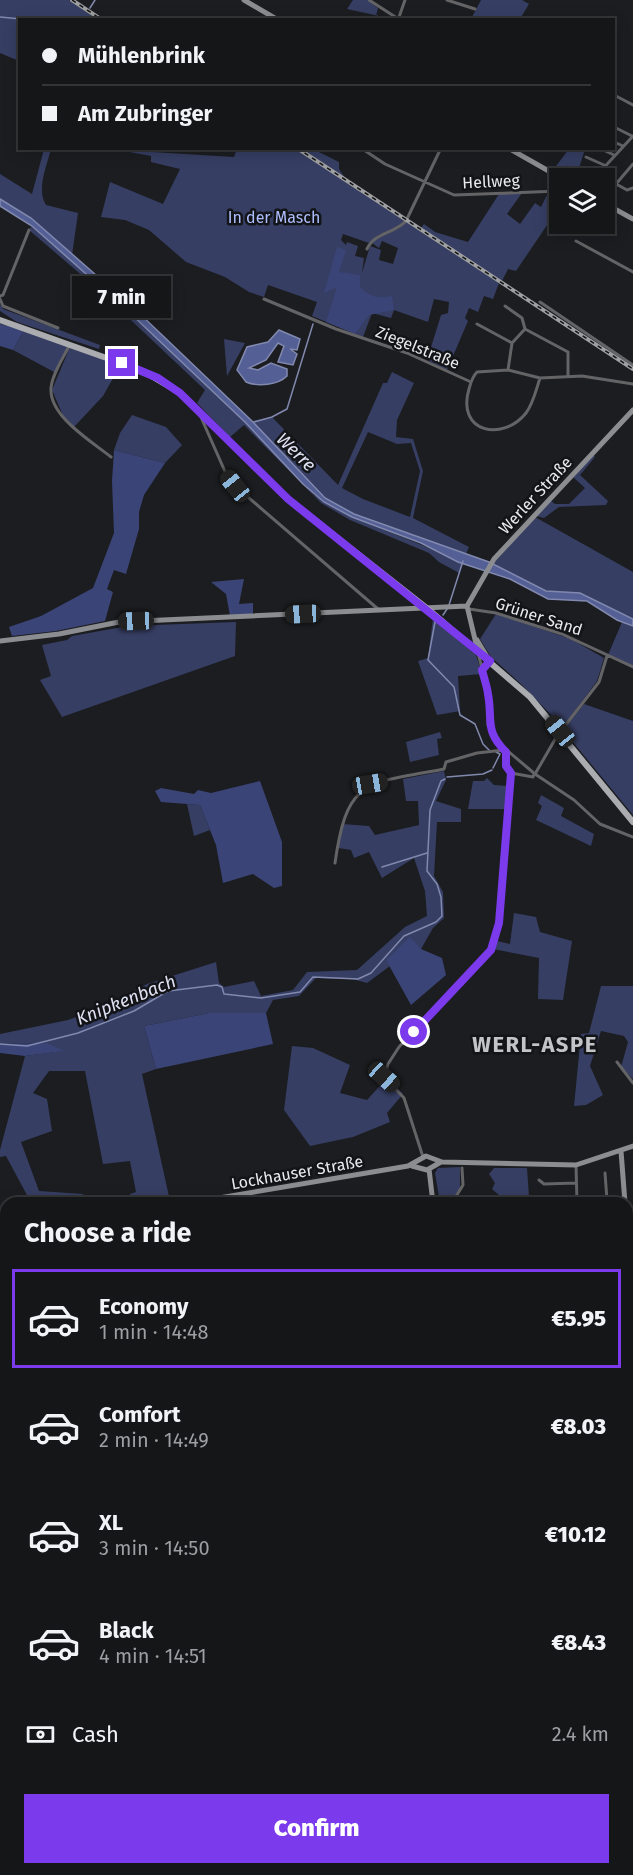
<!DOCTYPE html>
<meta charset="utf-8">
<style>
body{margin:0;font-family:"Fira Sans",sans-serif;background:#1e1f21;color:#f1f3f6;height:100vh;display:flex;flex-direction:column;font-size:22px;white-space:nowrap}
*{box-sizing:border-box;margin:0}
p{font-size:20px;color:#9d9fa2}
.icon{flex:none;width:33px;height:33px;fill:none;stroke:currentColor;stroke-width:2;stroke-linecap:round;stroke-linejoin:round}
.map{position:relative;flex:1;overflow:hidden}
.sheet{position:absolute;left:0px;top:1197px;width:633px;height:678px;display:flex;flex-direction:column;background:#151618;border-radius:18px 18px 0 0;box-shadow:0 3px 15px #0003,0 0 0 2px #343537}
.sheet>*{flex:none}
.hud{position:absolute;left:18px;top:18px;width:597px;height:132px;border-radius:0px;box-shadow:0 3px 15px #0003,0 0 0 2px #343537;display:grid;align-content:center;height:132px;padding:0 24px;background:#151618}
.fabs{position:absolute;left:549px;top:168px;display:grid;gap:12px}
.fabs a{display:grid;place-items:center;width:66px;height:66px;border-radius:0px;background:#151618;box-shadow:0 3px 15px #0003,0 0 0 2px #343537;font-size:30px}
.end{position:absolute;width:27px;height:27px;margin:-14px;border:8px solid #7c3aed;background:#fff;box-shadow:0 0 0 3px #fff}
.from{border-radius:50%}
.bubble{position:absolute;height:42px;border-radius:0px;background:#151618;box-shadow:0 3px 15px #0003,0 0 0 2px #343537;font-size:20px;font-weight:800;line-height:42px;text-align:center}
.car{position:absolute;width:18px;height:36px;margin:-18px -9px;border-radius:8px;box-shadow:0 0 4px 2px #0007;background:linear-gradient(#222 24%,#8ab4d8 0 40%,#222 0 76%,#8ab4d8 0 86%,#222 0)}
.hud b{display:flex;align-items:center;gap:21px;height:57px;font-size:22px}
.hud b+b{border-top:2px solid #343537}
.hud i{width:15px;height:15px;background:#f1f3f6}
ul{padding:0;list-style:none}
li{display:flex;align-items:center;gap:18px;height:99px;margin:0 12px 9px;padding:0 12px;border:3px solid transparent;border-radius:0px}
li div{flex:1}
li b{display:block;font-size:22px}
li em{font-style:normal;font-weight:800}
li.selected{border-color:#7c3aed}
li>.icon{width:54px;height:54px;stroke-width:1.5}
h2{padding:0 24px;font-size:27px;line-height:72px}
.pay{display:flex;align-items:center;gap:15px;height:66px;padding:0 24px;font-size:22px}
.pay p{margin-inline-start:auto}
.action{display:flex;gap:12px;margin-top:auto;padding:12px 24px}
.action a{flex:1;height:69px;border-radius:0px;background:#7c3aed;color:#fff;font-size:24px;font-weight:800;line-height:69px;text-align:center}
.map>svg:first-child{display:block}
</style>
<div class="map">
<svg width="633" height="1875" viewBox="0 0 633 1875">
<rect width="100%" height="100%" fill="#1c1d20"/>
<path fill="#363e63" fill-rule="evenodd" d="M0,0H69L92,16L90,19L20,20L19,61L0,53Z
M353,0H367L378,8L376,16L393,19L347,9Z
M481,0H522L529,4L520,19L491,17L489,19L472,17Z
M44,149H51C47,166 36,189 46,205L78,213L72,255L31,218L0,199V174L32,194Z
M237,149H313L339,162V169L345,178L337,173L336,176L499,283L493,299L484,296L478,312L469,308L465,318L468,321L447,370L427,360L441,315L448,313L449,302L434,299L428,322L394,310L391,318L372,313L363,337L312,316L317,302L268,285L264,297L249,292L225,277L186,262L149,230L125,220L101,217L110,182L163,204L180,169L151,162V156L119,150L234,157ZM399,226L400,228L378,237L372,243L379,248L382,241L398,248L393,264L379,260L381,250L370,246L362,273L364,258L355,256L358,246L347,242L346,245L341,240L343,234L369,243L377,236Z
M569,149H585L576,178H567L553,170Z
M555,179L559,181L560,206L516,271L508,269L502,281L421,228L424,224L435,232L468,242L499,194L522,193L507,214L520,224L535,203L541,207Z
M32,226L130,313L246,423L314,495L352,517L464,562L459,573L439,562L429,553L350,520L321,503L244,425L230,437L197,403L205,390L99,290L29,230Z
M0,304L3,309L100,345L99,349L17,322L0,311Z
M24,330L68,346L56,373L13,350Z
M224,339L245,343L227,376Z
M70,347L120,366L103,396L74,427L65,420L52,390Z
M392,372L414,383L397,420L396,437L413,439L423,471L413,518L469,547L466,554L354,514L325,498L252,421L272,417L338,485L383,383H387ZM368,432L397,444L411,443L420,471L410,517L363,499L342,488Z
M132,415L166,427L182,445L165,463L114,450L120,433Z
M593,455L595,457L580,475L608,501L606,505L559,507L544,518L536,516L550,500L555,504H569L585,488L573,477Z
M535,517L633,572V619L580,593L546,591L493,564Z
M496,614L571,639L604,658L597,681L563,727L521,684L491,657L480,639Z
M433,618L476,655L482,674L458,676L460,711L437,715L418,661L428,658Z
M236,622L235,656L62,717L40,680L51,676L42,645L67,640L72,636L128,626Z
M622,622L633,626V666L608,655Z
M584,704L633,721V815L563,730Z
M440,732L442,738L437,739L439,755L410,762L406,742Z
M444,771L446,780L436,801L461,809V822H437L434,876L443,892L444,918L433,928L421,949L386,960L390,966L367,983L352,979L316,978L299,996L273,1000L266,1013H209L144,1026L156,1069L142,1074L170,1201L131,1203L130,1194L136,1192L130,1161L103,1164L85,1071H49L33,1093L47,1099L52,1131L21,1142L39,1191L83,1194L86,1203H18L28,1197L6,1156L0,1157V1150L25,1056L62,1051L48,1043L0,1044V1034L68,1020L109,1005L147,984L216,962L219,983L224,987L254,981L261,996L293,990L307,972L357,970L405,927L427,916L425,891L414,858L382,878L369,852L354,858L351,850L338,848L342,824L369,826L375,835L419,825L418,801H406L403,779Z
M487,778L494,785L509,786L507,809H468L473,781H484Z
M541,795L564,808L561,816L594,834L591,846L536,820L542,806L538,803Z
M187,804L200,805L210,830L194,836Z
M514,913L536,917L540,932L572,941L563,1000L538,999L539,958L493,949L497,941L510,944Z
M601,986H633V1079L621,1067L628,1042L624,1036L601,1031L590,1066L603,1095L586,1105L574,1106L581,1034L589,1033Z
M292,1046L313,1048L350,1065L340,1093L367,1100L387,1078L403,1094L387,1113L390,1122L353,1137L310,1146L284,1110Z
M460,1167V1190L449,1203H440L435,1173L438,1168Z
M494,1168H527L529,1197C508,1205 508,1203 492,1189L495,1183L489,1174Z
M0,1475L6,1477V1539L4,1543L0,1540Z"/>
<path fill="#3a4477" d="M337,247L346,250L339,272L360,275V287C370,297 378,299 392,296L394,310L369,315L355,334L326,322L337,287L324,293Z
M0,324L24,330L13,350L0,346Z
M114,450L165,463L144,495L139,512V529L126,574L114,570L107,589L113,592L105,621L56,631L12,636L9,627L41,616L93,588L114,533L112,481Z
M244,579L239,604L253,603V614L230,616L226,594L211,582Z
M260,781L282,842V886L274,888L253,874L223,883L216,845L200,805L161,802L155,791L161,788L194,794L198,790L211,793Z
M410,937L421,949L442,958L446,975L411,1005L386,960Z
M209,1013H266L273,1044L156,1069L144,1026Z
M48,1043L64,1051L25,1056L0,1053V1044Z"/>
<path fill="#545f95" stroke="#8189af" stroke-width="1.5" d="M0,199L31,218L138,312L252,421L325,498L354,514L489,562L546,591L580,593L633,619V626L617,620L587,601L548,599L510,579L458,562L421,543L352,517L324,502L303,484L246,423L130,313L32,226L0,206Z
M279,330L300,339L297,350L290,349L297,354L293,365L278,362L284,346L278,343L266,360L249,368L258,370L271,363L287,369V376C278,385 258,387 246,382L237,370L247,347L268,342Z"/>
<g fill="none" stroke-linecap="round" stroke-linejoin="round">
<path stroke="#8189af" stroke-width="1.5" d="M90,8L95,0
M0,17L21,19
M90,20L91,18
M254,422L272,417L287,409L313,324
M449,605L463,561
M443,615L447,609
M435,622L428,660L454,687L460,715L475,724L483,744L489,750
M493,768L500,754L496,752
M447,777L483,774L492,770
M382,867L427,853
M0,1044L27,1046L78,1033L134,1011L168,991L217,985L222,987L224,994L261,998L300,992L313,977L358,979L371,973L404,936L436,922L442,916L441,897L437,884L427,871L430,810L441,781L445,779
M627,1353L633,1352
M0,1784L6,1790
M627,1815L633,1809"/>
<path stroke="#646466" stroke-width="3" d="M369,0L400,20
M447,0L475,9
M398,20L405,0
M614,95L633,105
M614,127L632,136
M614,142L623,146
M361,148L385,164L454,195L560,191
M599,148L614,155
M586,157L604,165
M584,169L598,174L633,136
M598,174L627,190L633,188
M616,184L633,164
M576,241L633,272
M367,249C375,232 394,234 406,221L441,148
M0,296L3,295L29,230
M0,299L3,306L58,328
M264,299L336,329L407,353L471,382
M540,302L633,365
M505,306L522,318L525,329L568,352V375
M477,324L512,343L508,370
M512,343L525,329
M70,344C64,357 52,374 51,388C49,416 91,441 111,457
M540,378C536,390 533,404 526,413C503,442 456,433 469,389C471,382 472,377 477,372L508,370L540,378L582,376L633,384
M200,415L227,476L235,486L378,609
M469,609L496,613L562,634L633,667
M478,653L489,695L488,725L496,741L535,774L574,800L600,824L633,837
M511,773L533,777L534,774
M535,774L557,736L599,682L607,656
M335,863C347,777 366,784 444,769L446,762L477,753L504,750
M617,1062L633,1083
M423,1157L404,1098L384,1077L388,1064L399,1047L491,950L499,923L511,773L506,766V752
M576,1165L577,1203
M605,1173L607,1200L624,1197
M539,1180L544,1184L576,1183
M452,1203L463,1185L462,1168
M627,1312L633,1306
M627,1396L633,1415
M627,1425L633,1420
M627,1459L628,1460
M627,1479L633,1477
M627,1571L633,1572
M0,1714L6,1710
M0,1847L6,1849
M43,1869L58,1875
M100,1875L101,1869"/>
<path stroke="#8c8d90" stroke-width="5" d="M244,0L278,20
M508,148L561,178
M604,203L633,219
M477,640L489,660
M0,641L59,634L119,622L467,606
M478,652L467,606L494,559L633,410
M621,1151L625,1203
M412,1166L427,1170L441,1162
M429,1169L433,1203
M189,1203L408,1166L426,1156L442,1162L576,1165L633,1146
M0,1211H6
M627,1224L633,1265
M0,1346L6,1345
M627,1392L633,1388
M0,1821L6,1823
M176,1869V1875
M509,1875V1869"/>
<path stroke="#abacb0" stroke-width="6" d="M0,320L143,371L180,393L288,499L428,609L530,697L633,822
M627,1689L633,1688
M0,1729L6,1724
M0,1749L6,1751"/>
<defs>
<path id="rail" d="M72,0L102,20
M297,148L633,369"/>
</defs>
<use href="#rail" stroke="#9e9fa1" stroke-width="4"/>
<use href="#rail" stroke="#131417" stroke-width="1.5" stroke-dasharray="4.5" stroke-linecap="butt"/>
</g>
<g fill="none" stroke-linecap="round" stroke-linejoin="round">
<path stroke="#7c3aed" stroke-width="8" d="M122,363L158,378L180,393L288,499L490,661L482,670C484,678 487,686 488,694C493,721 484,730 506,752V766L511,773L499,923L491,950L414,1032"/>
</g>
<g text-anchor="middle" stroke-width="5" stroke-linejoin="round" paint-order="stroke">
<g font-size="16" fill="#e9eaec" stroke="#131417">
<text transform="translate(491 181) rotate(-3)" y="6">Hellweg</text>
<text transform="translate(418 347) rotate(22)" y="6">Ziegelstraße</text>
<text transform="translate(535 495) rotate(-47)" y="6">Werler Straße</text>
<text transform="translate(539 616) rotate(18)" y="6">Grüner Sand</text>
<text transform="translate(297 1172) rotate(-10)" y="6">Lockhauser Straße</text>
</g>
<g font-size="16" fill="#aebeff" stroke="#131417">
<text x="274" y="223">In der Masch</text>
</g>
<g font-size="18" font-style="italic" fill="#dee2f3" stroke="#131417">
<text transform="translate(296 452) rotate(44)" y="6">Werre</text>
<text transform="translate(126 1000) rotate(-22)" y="6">Knipkenbach</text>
</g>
<g font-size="22" font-weight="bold" letter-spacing="1.5" fill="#c2c4c8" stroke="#131417">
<text x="535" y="1052">WERL-ASPE</text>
</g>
</g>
</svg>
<div class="fabs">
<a><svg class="icon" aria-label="layers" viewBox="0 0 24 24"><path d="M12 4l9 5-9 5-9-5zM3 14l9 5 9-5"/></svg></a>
</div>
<i class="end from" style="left:414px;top:1032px"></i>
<i class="end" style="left:122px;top:363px"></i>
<div class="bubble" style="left:72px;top:276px;width:99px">7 min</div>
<i class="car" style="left:235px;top:486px;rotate:321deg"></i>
<i class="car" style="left:303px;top:614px;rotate:267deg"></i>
<i class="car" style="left:136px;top:621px;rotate:268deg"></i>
<i class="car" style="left:560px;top:731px;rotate:321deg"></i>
<i class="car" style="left:370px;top:784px;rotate:80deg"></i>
<i class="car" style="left:384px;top:1077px;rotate:132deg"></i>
<div class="hud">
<b><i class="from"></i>Mühlenbrink</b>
<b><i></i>Am Zubringer</b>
</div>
<section class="sheet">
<h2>Choose a ride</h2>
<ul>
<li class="selected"><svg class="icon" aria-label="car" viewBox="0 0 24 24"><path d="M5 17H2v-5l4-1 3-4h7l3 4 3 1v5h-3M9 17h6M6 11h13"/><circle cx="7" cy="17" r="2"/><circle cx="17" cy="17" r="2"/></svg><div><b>Economy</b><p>1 min · 14:48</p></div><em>€5.95</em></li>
<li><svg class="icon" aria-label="car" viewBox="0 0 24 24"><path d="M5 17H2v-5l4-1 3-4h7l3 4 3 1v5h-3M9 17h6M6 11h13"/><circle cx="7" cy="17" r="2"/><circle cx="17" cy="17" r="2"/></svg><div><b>Comfort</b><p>2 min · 14:49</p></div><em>€8.03</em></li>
<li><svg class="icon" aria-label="car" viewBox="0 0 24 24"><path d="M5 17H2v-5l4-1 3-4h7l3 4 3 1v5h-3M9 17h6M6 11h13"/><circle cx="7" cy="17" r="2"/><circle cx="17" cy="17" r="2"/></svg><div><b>XL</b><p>3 min · 14:50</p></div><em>€10.12</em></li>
<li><svg class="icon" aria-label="car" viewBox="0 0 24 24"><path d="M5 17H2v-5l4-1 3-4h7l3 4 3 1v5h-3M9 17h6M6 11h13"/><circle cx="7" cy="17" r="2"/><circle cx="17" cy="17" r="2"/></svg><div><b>Black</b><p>4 min · 14:51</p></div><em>€8.43</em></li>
</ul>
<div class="pay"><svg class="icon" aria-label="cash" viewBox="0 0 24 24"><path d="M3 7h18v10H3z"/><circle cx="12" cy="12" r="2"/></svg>Cash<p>2.4 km</p></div>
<div class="action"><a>Confirm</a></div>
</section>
</div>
